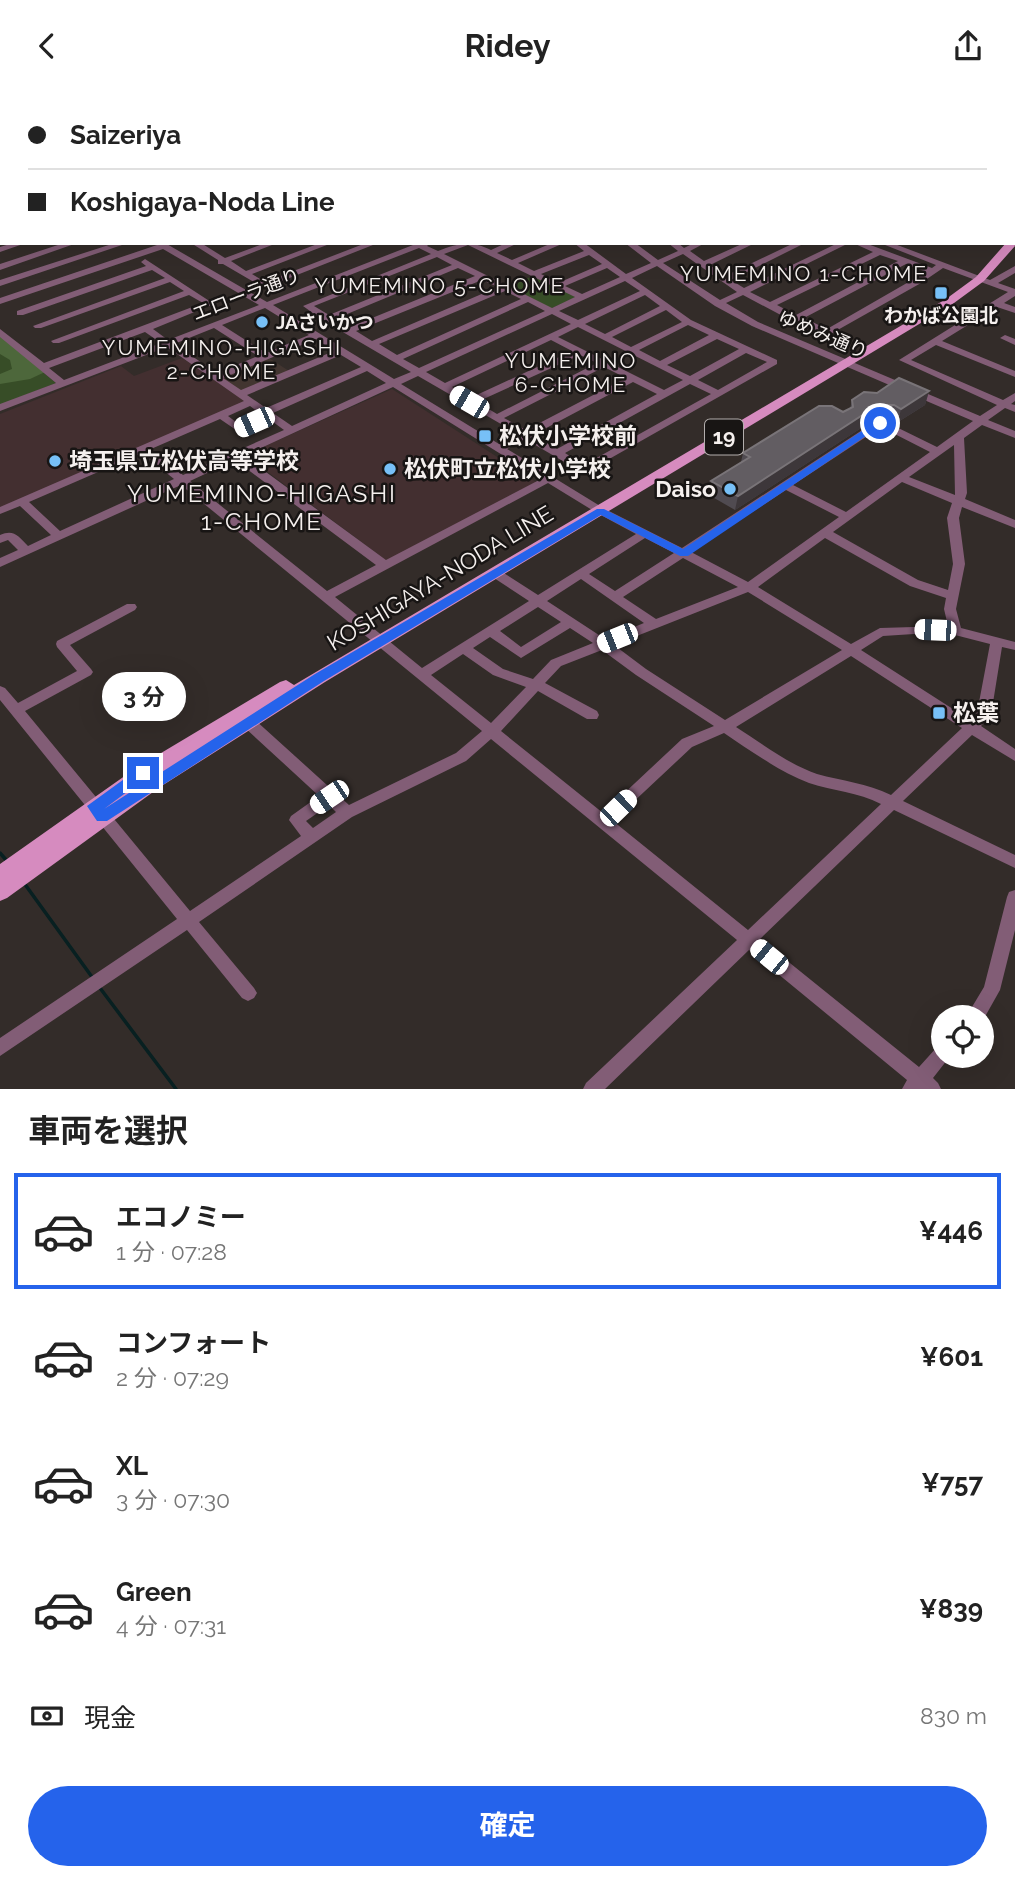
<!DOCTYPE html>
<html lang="ja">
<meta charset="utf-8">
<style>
body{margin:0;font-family:Raleway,"Noto Sans JP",sans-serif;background:#f6f6f6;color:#222;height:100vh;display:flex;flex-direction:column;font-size:26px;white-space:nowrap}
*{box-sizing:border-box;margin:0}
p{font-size:23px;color:#767676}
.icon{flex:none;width:38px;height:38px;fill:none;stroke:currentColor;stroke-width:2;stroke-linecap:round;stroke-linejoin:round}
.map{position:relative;height:998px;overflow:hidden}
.panel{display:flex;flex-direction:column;background:#fff;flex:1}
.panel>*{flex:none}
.top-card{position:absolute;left:0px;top:0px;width:1015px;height:154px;box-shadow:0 7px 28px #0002;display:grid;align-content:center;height:154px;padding:0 28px;background:#fff}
.fabs{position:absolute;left:931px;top:914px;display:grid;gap:14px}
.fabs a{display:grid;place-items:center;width:63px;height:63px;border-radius:50%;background:#fff;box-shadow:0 7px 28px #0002;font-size:35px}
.end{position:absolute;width:32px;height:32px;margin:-16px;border:9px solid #2563eb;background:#fff;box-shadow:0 0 0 4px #fff}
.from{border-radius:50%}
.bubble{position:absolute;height:49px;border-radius:24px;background:#fff;box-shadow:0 7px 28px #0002;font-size:23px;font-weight:700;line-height:49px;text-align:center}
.car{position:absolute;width:21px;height:42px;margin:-21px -10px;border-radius:9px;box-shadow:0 0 5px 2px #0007;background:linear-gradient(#fff 24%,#345 0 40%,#fff 0 76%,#345 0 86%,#fff 0)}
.top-card b{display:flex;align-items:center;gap:24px;height:66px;font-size:26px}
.top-card b+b{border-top:2px solid #e0e0e0}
.top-card i{width:18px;height:18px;background:#222}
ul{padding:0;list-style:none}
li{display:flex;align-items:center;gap:21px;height:116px;margin:0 14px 10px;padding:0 14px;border:4px solid transparent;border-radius:0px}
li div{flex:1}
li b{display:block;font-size:26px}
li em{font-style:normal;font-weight:700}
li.on{border-color:#2563eb}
li>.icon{width:63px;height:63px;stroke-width:1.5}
h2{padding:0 28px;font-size:32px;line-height:84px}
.pay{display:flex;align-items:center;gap:18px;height:77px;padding:0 28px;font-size:26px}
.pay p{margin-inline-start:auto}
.primary-button{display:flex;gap:14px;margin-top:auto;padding:14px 28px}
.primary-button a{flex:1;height:80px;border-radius:42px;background:#2563eb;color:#fff;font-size:28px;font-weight:700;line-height:80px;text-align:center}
header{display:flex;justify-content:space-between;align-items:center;height:91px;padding:0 28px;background:#fff;font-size:32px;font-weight:700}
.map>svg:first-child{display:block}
</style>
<header><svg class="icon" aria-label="back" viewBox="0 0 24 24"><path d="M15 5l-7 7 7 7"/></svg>Ridey<svg class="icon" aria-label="share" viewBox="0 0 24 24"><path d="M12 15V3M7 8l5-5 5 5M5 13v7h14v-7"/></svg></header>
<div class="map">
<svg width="1015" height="998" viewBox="0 0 1015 998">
<rect width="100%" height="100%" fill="#332c29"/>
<path fill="#423530" d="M269,267L289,280L242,300L221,287Z"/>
<path fill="#432f30" d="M182,267L245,309L243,312L0,417V323L121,275L134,285Z
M392,298L536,391L387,470L245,364Z"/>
<path fill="#374d27" d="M533,185L576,206L550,218L507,196Z
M0,246L56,292L0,314Z"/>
<path fill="#4d673b" d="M0,244L45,281L30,288L0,293V283L12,278L10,269L0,263Z"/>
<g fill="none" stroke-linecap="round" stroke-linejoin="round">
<path stroke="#082021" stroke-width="2" d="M501,2L507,0"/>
<path stroke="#082021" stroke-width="3.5" d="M0,762L7,770
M24,792L92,886
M100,897L176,998"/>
<path fill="#825d76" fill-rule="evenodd" d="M195,0H203L205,2H197Z
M411,0H418L420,2H412Z
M556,0H565L554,2Z
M692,0H699L701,2H693Z
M770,0H795L798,2H767Z
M803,0H810L802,2Z
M859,0H867L869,2H861Z
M903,0H916L900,2Z
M1013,9L1015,10V14H1013Z
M0,52H2V57H0Z
M1013,60H1015L1013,65Z
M1013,119H1015V124H1013Z
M13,152H26L0,161V156Z
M64,152H77L0,179V173Z
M115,152L122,154L0,195V189Z
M155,152H165L267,211L413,154L411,152H430L427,155L438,160C458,152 471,149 491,159L506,152H518L497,162L512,169L552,152H564L518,172L534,180L584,160L574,152H584L626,183L651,172L625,152H635L658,169L678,160L668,152H678L684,157L694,152H705L690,160L704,170L744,152H755L710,174L725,185L794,152H805L731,189L744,197L838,152H849L750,201L770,211L873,161L853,152H865L932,177L936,174L880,152H892L990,189L1015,175V182L998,192L1015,198V205L1004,212L1015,216V222L997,216L942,250L1015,280V286L936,254L911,269L1003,309L1015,302V310L1011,313L1015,314V321L1005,317L988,329L1015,340V347L982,334L964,347L967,402L965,408L1015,429V437L962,416L959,427L965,473L956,518L961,537L1015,551V559L1002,556L991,624L981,635L1015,658V670L972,644L903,710L1015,764V777L894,719L760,848L919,976L937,956L943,954V964H951L933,987L938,992L941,998H902L907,989L749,859L605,998H583L586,992L737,849L491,648L466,670L352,726L199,831L254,897L257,902L254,907L248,910L242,907L187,839L0,965V947L177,828L0,609V595L5,597L18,612L77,580L57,556L56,553L57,550L127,513H135L137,516L135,519L70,554L91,578L93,581L91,584L25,620L190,820L301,745L289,729L291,725L319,705L243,635L241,631L243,627H253L349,714L456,662L482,640L181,394L0,476V467L18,459L8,449L0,452V444C14,438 18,445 28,455L51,444L20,415L0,423V416L244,310L167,256L0,320V313L56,292L0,246V238L44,272L203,212L189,204L59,252H53L51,250L184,200L170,191L41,237H35L33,235L165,187L152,179L23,224H17V220L146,175L141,171L145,168L214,213L153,238L168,249L259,214L163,158L0,213V207L157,154ZM468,154L575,206L552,217L444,163ZM419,157L431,163L303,215L324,230L411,281L394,288L273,214ZM683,163L737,201L720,209L663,172ZM589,164L602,173L558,192L541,183ZM880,164L898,170L796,224L777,214ZM437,166L452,174L329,224L314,215ZM906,173L926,181L827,238L804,227ZM657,175L715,215L752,235L973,330L937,356L884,330H876L682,457L605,418L507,358L525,348L580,380H588L777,273V269L691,229L632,187ZM458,177L475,185L350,236L335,228ZM607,177L620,186L582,203L565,195ZM943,177L1008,201L899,269L997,314L980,325L758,231L726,212L743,204L792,230L827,245L921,192ZM482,189L498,196L372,250L356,240ZM625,190L640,200L578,229L559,220ZM505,200L521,208L397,264L379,253ZM645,204L660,215L605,243L585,233ZM528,211L545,220L419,277L403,268ZM265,217L309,244L266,262L222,234ZM666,219L682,231L631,256L612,246ZM552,223L571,233L445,292L426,281ZM688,234L709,244L660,270L639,259ZM578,236L683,289L664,299L558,246ZM214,237L258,265L217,282L174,253ZM145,241L161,252L64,289L49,277ZM316,248L334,260L241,299L223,287ZM717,248L739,258L690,285L667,274ZM551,249L572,260L470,307L452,296ZM746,262L767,271L718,299L698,289ZM341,264L361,276L266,317L247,304ZM580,264L597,272L497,323L477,311ZM604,276L626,287L526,339L504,327ZM367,280L386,292L292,335L273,322ZM418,285L518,343L499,353L401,293ZM633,291L657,303L557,358L533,344ZM690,293L711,303L584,374L565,362ZM393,296L541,388L386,469L244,365ZM250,315L262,324L240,334L228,325ZM220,328L239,341L269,328L284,339L183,384L151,358ZM881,336L930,361L846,421L793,394ZM954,354L955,404L909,386ZM142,362L174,388L60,440L29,411ZM235,369L376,474L327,500L190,390ZM902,391L952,412L947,427L953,473L948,499L918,489L833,441ZM548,392L597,422L636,443L538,504L499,479H491L489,482L491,485L529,510L422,577L335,506ZM786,399L839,426L748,491L691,461ZM645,447L674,462L615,500L589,483ZM825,447L910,495L946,507L944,518L948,535L880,537L851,553L758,496ZM683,467L738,496L656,528L623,506ZM581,488L644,532L605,548L547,510ZM748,501L842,559L725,629L646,578L614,554ZM538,516L561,531L521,556L500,540ZM570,537L593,552L551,569L533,588L503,578L473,557L490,546L521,567ZM914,543L955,544L990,553L977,622L970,629L861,559L883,545ZM602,559L636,584L714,635L682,648L603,722L501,640L538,600L587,628H597L599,624L597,620L545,592L561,575ZM463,563L493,584L526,596L491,632L431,584ZM851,565L962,637L891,704C867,692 842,690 817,683C788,673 761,652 736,636ZM724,642C751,660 778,680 809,692C833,700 858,701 881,713L748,839L613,730L692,656ZM329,714L336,721L313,737L306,730Z
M191,152H201L225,167L265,152H277L231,170L246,180L320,152H332L252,183L265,191L366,152H378L264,197L223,173H218V169Z
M1005,244L1015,248V254L1000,247Z
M1015,799V839L1000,899L982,931V926H966L984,896L1007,806L1009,801Z"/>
<path fill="#d68bbf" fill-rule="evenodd" d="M938,0H955L957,2H939Z
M1013,19H1015V25L1013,24Z
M1013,131H1015L1013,139Z
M1013,149L1015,155L984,190L954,212L325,591L160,696L7,807L0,810V773L136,677L280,591L286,589L294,594L946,208L976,186L1006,152H1013Z"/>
</g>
<path fill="#504b51" d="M929,300L925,314L898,331L891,328H875L735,419L709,404L711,390L741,371L743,362L850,318L852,309Z"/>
<path fill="#3d373a" d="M929,300L925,314L898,331L901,318Z
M878,314L875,328L735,419L738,405Z"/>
<path fill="#625d62" stroke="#797478" stroke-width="2" d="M899,287L929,300L901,318L894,314H878L738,405L711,390L750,366L743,362L819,315H832L843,321L853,316L852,309L864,301L877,302Z"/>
<path fill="#2563eb" d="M877,330L885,332L688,465H680L601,424L324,590L107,730H97L87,715L138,678H147V686L104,718L315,583L597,418H604L683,458Z"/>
<g fill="#77c0f7" stroke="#181514" stroke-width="2.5">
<rect x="934" y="195" width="14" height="14" rx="3.5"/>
<circle cx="262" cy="231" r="7"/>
<rect x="478" y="338" width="14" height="14" rx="3.5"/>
<circle cx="55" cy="370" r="7"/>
<circle cx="390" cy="378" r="7"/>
<circle cx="730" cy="398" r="7"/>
<rect x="932" y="615" width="14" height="14" rx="3.5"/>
</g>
<g text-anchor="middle" stroke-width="5" stroke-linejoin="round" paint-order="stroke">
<g font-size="19" fill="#f5f0ee" stroke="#181514">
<text transform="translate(246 203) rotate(-21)" y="7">エローラ通り</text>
<text transform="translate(823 243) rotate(23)" y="7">ゆめみ通り</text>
</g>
<g font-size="19" font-weight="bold" fill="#f5f0ee" stroke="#181514">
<text x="941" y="231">わかば公園北</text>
<text x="276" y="238" text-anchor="start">JAさいかつ</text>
</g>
<g font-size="21" letter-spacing="2" fill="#f5f0ee" stroke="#181514">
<text x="804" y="190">YUMEMINO 1-CHOME</text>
<text x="440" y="202">YUMEMINO 5-CHOME</text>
<text x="222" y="264">YUMEMINO-HIGASHI<tspan x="222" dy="24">2-CHOME</tspan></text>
<text x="571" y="277">YUMEMINO<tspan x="571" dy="24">6-CHOME</tspan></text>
</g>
<rect fill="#181514" stroke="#b3aead" stroke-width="2" x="705" y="328.5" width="38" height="35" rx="5"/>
<g font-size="21" font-weight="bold" fill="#f5f0ee">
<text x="724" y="353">19</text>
</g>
<g font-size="23" font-weight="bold" fill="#f5f0ee" stroke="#181514" text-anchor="start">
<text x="499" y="353">松伏小学校前</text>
<text x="69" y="378">埼玉県立松伏高等学校</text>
<text x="404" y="386">松伏町立松伏小学校</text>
<text x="716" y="406" text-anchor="end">Daiso</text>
<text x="953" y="630">松葉</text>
</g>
<g font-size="23" fill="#f5f0ee" stroke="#181514">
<text transform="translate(440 487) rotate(-31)" y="8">KOSHIGAYA-NODA LINE</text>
</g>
<g font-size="24" letter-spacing="2" fill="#f5f0ee" stroke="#181514">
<text x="262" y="411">YUMEMINO-HIGASHI<tspan x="262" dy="28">1-CHOME</tspan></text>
</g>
</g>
</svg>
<div class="fabs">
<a><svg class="icon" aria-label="locate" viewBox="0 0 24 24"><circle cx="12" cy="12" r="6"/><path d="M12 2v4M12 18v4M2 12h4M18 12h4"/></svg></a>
</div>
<i class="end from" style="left:880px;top:332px"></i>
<i class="end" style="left:143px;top:682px"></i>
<div class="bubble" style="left:102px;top:581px;width:84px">3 分</div>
<i class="car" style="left:469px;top:311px;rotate:300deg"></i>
<i class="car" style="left:254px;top:331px;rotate:246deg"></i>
<i class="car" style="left:935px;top:539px;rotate:272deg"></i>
<i class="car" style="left:617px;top:547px;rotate:248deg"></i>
<i class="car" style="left:329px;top:706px;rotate:236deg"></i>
<i class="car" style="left:618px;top:717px;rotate:46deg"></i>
<i class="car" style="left:769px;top:866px;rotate:309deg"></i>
<div class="top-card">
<b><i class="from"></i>Saizeriya</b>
<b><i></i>Koshigaya-Noda Line</b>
</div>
</div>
<section class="panel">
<h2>車両を選択</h2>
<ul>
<li class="on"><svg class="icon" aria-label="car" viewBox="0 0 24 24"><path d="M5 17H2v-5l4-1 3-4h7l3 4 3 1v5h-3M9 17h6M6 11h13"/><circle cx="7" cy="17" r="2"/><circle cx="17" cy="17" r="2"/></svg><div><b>エコノミー</b><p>1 分 · 07:28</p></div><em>¥446</em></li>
<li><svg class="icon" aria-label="car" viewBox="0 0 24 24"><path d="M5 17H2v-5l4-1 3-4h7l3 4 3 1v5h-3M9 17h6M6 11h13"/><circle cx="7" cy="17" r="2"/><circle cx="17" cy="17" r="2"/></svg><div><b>コンフォート</b><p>2 分 · 07:29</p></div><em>¥601</em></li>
<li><svg class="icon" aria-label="car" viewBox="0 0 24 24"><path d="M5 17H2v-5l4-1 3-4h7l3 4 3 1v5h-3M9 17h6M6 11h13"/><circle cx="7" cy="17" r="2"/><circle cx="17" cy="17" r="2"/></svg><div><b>XL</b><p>3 分 · 07:30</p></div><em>¥757</em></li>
<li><svg class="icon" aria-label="car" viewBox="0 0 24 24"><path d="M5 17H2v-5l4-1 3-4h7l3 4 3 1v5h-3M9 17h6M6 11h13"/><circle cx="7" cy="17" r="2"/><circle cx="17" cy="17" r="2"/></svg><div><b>Green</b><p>4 分 · 07:31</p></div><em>¥839</em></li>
</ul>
<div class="pay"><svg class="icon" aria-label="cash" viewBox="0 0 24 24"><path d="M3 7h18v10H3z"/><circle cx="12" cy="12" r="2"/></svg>現金<p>830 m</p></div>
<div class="primary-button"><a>確定</a></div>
</section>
